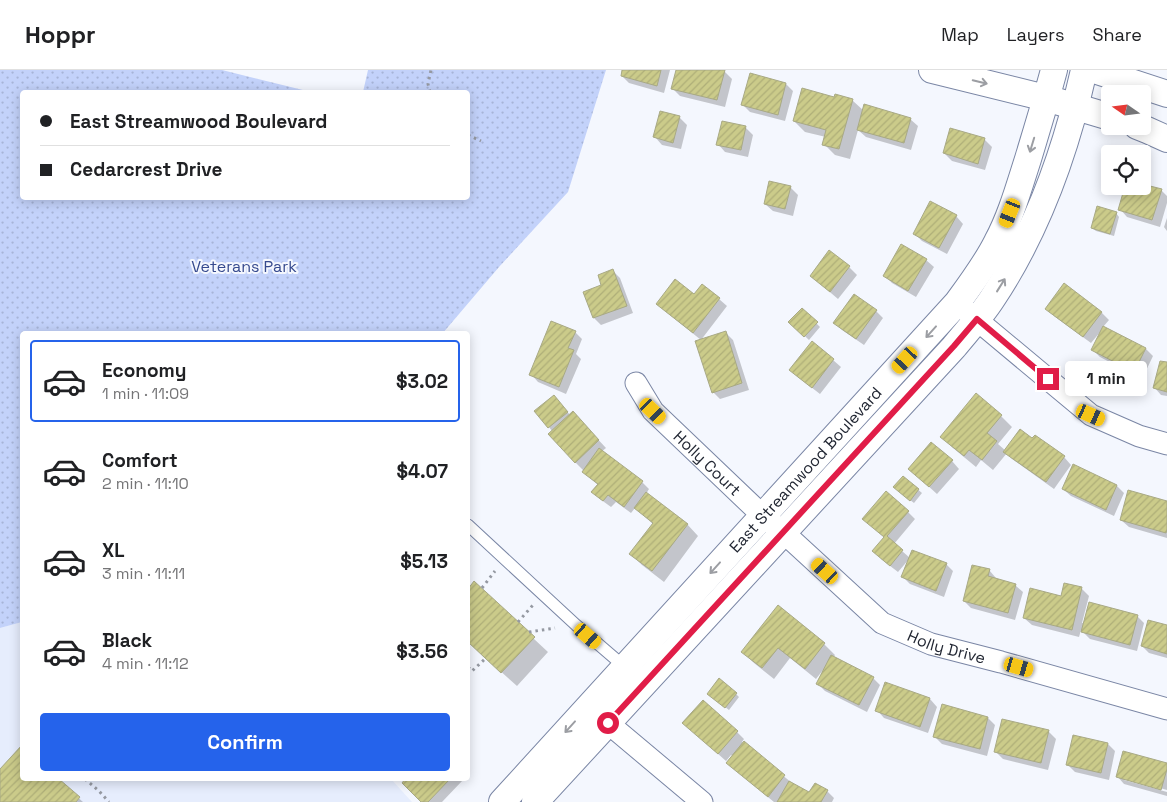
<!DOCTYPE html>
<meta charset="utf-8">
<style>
body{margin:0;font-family:"Space Grotesk",sans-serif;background:#f2f2f2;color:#202124;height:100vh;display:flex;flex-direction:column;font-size:19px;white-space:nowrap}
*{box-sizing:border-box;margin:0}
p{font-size:16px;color:#757577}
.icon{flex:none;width:28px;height:28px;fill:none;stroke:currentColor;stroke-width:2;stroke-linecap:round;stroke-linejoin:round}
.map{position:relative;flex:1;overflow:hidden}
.panel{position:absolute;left:20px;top:261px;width:450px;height:450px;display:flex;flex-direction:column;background:#fff;border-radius:5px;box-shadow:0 2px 12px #0003}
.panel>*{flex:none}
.hud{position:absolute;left:20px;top:20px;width:450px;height:110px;border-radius:5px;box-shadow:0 2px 12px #0003;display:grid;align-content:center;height:110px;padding:0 20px;background:#fff}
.needle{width:32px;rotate:284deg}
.fabs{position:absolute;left:1101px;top:15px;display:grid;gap:10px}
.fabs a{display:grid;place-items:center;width:50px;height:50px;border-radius:5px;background:#fff;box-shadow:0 2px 12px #0003;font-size:25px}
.end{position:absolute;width:22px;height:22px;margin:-11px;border:6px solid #e11d48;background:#fff;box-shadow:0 0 0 2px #fff}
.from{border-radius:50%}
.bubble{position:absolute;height:35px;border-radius:5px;background:#fff;box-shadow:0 2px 12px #0003;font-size:16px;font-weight:700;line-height:35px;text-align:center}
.car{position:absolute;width:15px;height:30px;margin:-15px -8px;border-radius:6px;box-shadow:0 0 4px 1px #0007;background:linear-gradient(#f5c518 24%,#345 0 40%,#f5c518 0 76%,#345 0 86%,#f5c518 0)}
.hud b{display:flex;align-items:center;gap:18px;height:48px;font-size:19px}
.hud b+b{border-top:1px solid #e0e0e0}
.hud i{width:12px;height:12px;background:#202124}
ul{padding:9px 0 0;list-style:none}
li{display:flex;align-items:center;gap:15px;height:82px;margin:0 10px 8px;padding:0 10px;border:2px solid transparent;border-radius:5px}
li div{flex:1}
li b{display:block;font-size:19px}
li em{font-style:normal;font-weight:700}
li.current{border-color:#2563eb}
li>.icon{width:45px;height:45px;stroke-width:1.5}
.action{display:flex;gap:10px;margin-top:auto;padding:10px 20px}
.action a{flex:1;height:58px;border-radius:5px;background:#2563eb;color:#fff;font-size:20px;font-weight:700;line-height:58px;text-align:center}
header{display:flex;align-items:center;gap:30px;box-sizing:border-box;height:70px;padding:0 25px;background:#fff;border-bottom:1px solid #e0e0e0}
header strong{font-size:24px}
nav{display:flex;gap:28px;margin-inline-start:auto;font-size:18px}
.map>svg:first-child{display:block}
</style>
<header>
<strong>Hoppr</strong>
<nav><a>Map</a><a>Layers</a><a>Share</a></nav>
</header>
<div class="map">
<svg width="1167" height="732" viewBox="0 0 1167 732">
<defs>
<pattern id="park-dots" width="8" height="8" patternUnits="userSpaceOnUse" patternTransform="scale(1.25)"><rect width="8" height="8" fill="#c3d2fa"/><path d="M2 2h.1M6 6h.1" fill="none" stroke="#a7b4d7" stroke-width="1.8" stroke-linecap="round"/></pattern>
<pattern id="building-hatch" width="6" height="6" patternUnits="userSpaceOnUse" patternTransform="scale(1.25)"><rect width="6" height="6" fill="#cbcb8a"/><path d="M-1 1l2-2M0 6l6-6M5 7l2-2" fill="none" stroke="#aeae78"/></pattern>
</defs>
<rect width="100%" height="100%" fill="#f4f7fe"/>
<path fill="#e6edfd" d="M22,552V709H391L412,732H0V558Z"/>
<path fill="url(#park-dots)" d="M0,0H222L311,22H22V128H468V22H363L368,0H606L568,122L499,197L442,264H22V552L0,558Z"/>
<path fill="#0003" d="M624,0H670L664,23L629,13L622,6Z
M677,0H719L724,1L732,9L725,37L680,26L672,18Z
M786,14L793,21L785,51L750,42L742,34Z
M835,29L852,30L864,41L910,49L918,56L911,80L866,67L858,60L850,89L835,85L824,74L826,67L805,62L794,51Z
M661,43L680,48L687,55L681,79L662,75L655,67Z
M723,52L746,58L753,65L748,87L725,82L718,74Z
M984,69L992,77L985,100L952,91L944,83Z
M790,117L798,125L793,146L773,141L765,134Z
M1161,120L1167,126V133L1160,157L1127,147L1120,139Z
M1116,143L1119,147L1114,166L1096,161L1092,158Z
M956,146L963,154L947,184L922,171L915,164Z
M1167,148V161L1164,157Z
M830,182L849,197L857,205L838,229L811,206Z
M926,190L934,197L916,227L892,213L884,205Z
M613,201L620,208L633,243L601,255L594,248Z
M702,216L719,229L727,236L701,270L665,241L658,234L694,226Z
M802,239L820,257L809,270L790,252Z
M876,241L883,248L864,275L842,260L835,252Z
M1102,243L1109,250L1103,257L1146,279L1153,286L1142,309L1100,287L1093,280L1101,261L1091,273L1054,246Z
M575,262L582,269L576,284L581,289L566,324L538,312L531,304Z
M726,263L733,270L749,320L720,329L713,322Z
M833,290L841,297L820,324L798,307L791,300Z
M1167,294V326L1161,325L1154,317Z
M561,334L570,345L580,350L606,378L601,382L642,412L649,419L646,424L687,454L698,466L664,512L642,495L631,484L653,454L635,438L631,443L616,432L611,437L600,429L593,422L598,415L583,402L584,401L575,392L549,357Z
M1001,346L1012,357L998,374L1006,381L1064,387L1071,395L1054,419L1012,389L1007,383L993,400L981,390L976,397L953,378L942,367Z
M952,391L959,399L937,424L917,406Z
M903,407L922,423L914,433L898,421Z
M1117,416L1124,423L1114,446L1071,426L1063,419Z
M1167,432V468L1129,457L1121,450Z
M908,442L915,449L894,474L910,488L898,502L881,489L885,468L864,449Z
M946,494L953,501L944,527L910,514L903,507Z
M989,500L996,508V510L1015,515L1023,522L1015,550L971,538L964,531Z
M474,513L548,582L517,616L468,572V520Z
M1081,518L1089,526L1082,553L1137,546L1144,553L1137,581L1090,569L1081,560L1079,567L1032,555L1024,548Z
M778,537L824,574L835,585L833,588L873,608L880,615L867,642L825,621L818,614L823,600L816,609L790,588L774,609L754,593L743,582Z
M1167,557V588L1149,583L1142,576Z
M736,624L739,627L729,640L712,627Z
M930,629L937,637L928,663L884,648L877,640Z
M988,648L995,655L987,686L942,674L935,667Z
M691,660L737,662L744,669L742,672L792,713L810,724L827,721L834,728L832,732H774L735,700L727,693L733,686L731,685L726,691Z
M1048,661L1056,669L1048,700L1003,689L996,682Z
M1108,674L1115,681L1109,710L1075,702L1068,695Z
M22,677V709H57L83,732H0V701Z
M1167,694V720L1124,708V710L1167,722V721V726L1124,714L1117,706Z
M407,709H463V710L442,732H423L403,713Z"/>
<path fill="url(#building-hatch)" stroke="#a8a985" d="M622,0H661L657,16L621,6Z
M676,0H725L717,30L671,19Z
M750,3L786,13L778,45L741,35Z
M802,18L834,27L835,24L853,29L839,79L822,75L826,60L793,51Z
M864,34L911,48L904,73L857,60Z
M660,41L680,46L673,73L653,67Z
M722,51L746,56L741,80L716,75Z
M950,58L985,68L978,94L943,83Z
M769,111L791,116L785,139L764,134Z
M1142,114L1162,119L1152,150L1118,140L1125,116H1142Z
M930,131L957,145L939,178L913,164Z
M1097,136L1117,142L1110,164L1091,158Z
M901,174L927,189L908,221L883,206Z
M829,180L850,196L830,222L810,206Z
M613,199L627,236L593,248L583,222L601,215L598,205Z
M675,209L694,224L702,214L720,228L693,263L656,234Z
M1064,213L1102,242L1083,267L1045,239Z
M854,224L877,240L856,269L833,253Z
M802,238L818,252L804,267L788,252Z
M551,251L576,261L568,278L574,280L559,317L529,305Z
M1103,256L1146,278L1134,302L1091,280Z
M726,261L742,313L712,323L695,271Z
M812,271L834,289L812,318L789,300Z
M1160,291L1167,292V322L1153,318Z
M976,323L1002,345L987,363L997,371L982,390L969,380L964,386L940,367Z
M554,325L568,342L548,358L534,341Z
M573,341L599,370L575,393L548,364Z
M1020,359L1032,368L1035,365L1065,386L1046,412L1003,382Z
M931,372L953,390L929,417L908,399Z
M599,378L643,411L624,437L608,425L603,431L591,422L598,414L582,402Z
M1073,394L1117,415L1106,440L1062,419Z
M903,406L919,419L910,431L893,417Z
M1128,420L1167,431V459L1166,463L1120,450Z
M886,421L909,441L887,466L903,480L890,496L872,481L884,467L862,449Z
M646,422L688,454L652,501L629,484L653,453L634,438Z
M912,480L947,493L936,521L901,507Z
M972,495L990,499L988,506L1016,514L1008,543L963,531Z
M474,511L535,567L501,603L468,572V519Z
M1064,513L1082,517L1072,560L1023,548L1030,518L1061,526Z
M1089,532L1138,545L1130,575L1081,562Z
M778,535L825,573L805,599L778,578L762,598L741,582Z
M1148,550L1167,555V584L1141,576Z
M831,585L874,607L859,635L816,614Z
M719,608L737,623L725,638L707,624Z
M885,612L930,628L920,657L875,641Z
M703,630L738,661L718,684L682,653Z
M942,634L988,647L980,679L933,667Z
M1002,649L1049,660L1041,693L994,682Z
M1073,665L1108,673L1101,703L1066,695Z
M744,671L785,705L768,727L726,693Z
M22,675V709H59L80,727L76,732H0V699Z
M1123,681L1167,693V699L1161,720L1116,707Z
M405,709H450L428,732H421L402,713Z
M789,711L809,722L815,713L828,720L821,732H777Z"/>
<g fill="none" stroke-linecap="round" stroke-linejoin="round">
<defs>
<path id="service" d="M468,455L576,555L626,598"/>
<g id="minor">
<path d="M965,240L1091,345L1139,366L1167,374"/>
<path id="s1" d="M636,313L653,341L763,446L783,462L882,553L931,574L1001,592L1167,639"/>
<path d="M596,643L702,732"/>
</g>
<g id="tertiary">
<path d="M932,0L1046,28L1110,47"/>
<path d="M1094,0L1167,24"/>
<path d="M1137,56L1147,60L1167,69"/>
<path id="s2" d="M502,732L957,233C971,214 986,194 997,172C1011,146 1019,117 1028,89C1037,59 1046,30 1054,0"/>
<path d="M535,732L954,277C967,261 981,246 992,229C1038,160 1066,81 1084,0"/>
</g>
</defs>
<use href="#service" stroke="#7a86a5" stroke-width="13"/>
<use href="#minor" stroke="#7a86a5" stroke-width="23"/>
<use href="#tertiary" stroke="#7a86a5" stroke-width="28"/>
<path stroke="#9599a2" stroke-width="3" stroke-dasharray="2.5 4" stroke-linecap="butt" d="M430,22L428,14L431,0
M468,65L481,71
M482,518L495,501
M518,552L533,535
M529,562L555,558
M468,597L472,601L486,588
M85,709L99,721L109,732"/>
<use href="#service" stroke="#fff" stroke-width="11"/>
<use href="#minor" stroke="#fff" stroke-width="21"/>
<use href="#tertiary" stroke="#fff" stroke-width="26"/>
</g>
<defs><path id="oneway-shaft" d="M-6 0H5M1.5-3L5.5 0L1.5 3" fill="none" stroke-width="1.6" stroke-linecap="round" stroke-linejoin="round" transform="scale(1.25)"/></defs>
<g stroke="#9c9ea3">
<use href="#oneway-shaft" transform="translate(980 12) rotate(14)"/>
<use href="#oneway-shaft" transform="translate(1032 75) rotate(107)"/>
<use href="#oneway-shaft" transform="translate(1001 215) rotate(-58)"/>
<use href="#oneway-shaft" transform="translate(931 262) rotate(132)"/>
<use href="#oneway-shaft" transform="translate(715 498) rotate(132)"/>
<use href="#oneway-shaft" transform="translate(570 657) rotate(132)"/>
</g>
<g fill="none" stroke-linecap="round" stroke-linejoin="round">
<path stroke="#e11d48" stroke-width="6" d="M608,653L954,276L977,249L1048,309"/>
</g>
<g text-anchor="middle" stroke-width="4" stroke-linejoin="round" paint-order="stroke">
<g font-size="16" fill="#364a8e" stroke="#f4f7fe">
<text x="244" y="202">Veterans Park</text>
</g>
<g font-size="16" fill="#222733" stroke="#f4f7fe">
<text dy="6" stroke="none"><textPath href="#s1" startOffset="108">Holly Court</textPath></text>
<text dy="6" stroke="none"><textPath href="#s2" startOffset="450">East Streamwood Boulevard</textPath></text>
<text dy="6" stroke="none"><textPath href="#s1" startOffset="414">Holly Drive</textPath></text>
</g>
</g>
</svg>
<div class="fabs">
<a><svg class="needle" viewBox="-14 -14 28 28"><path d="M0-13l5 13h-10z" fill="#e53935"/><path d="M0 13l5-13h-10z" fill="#757577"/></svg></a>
<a><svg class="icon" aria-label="locate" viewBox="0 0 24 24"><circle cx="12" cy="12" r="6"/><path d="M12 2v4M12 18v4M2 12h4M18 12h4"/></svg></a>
</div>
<i class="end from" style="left:608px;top:653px"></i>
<i class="end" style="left:1048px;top:309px"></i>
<div class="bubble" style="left:1065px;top:291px;width:82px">1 min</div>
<i class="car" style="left:1010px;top:143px;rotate:202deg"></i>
<i class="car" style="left:905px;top:290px;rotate:222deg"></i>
<i class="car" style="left:653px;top:341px;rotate:134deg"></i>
<i class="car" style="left:1091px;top:345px;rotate:114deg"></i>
<i class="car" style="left:825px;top:501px;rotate:312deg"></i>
<i class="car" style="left:588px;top:566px;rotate:131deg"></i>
<i class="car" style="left:1019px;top:597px;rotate:106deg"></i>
<div class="hud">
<b><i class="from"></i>East Streamwood Boulevard</b>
<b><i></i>Cedarcrest Drive</b>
</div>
<section class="panel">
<ul>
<li class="current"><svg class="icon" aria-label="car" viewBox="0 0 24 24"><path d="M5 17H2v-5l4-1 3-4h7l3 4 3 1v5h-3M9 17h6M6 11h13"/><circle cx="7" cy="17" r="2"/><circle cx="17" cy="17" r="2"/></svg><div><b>Economy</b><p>1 min · 11:09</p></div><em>$3.02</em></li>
<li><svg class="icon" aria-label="car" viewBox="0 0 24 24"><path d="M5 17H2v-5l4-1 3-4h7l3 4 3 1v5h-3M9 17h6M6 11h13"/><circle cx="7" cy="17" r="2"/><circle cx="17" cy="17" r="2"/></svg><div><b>Comfort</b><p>2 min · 11:10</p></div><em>$4.07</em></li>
<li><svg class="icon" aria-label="car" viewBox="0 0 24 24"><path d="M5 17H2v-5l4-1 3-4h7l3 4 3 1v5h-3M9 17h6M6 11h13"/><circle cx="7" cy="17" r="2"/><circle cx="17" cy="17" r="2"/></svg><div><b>XL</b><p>3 min · 11:11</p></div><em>$5.13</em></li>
<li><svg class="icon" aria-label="car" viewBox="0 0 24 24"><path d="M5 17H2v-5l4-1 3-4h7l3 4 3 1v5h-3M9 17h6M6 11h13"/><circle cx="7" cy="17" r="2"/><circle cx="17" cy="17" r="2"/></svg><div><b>Black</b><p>4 min · 11:12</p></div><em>$3.56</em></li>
</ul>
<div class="action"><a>Confirm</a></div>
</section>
</div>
